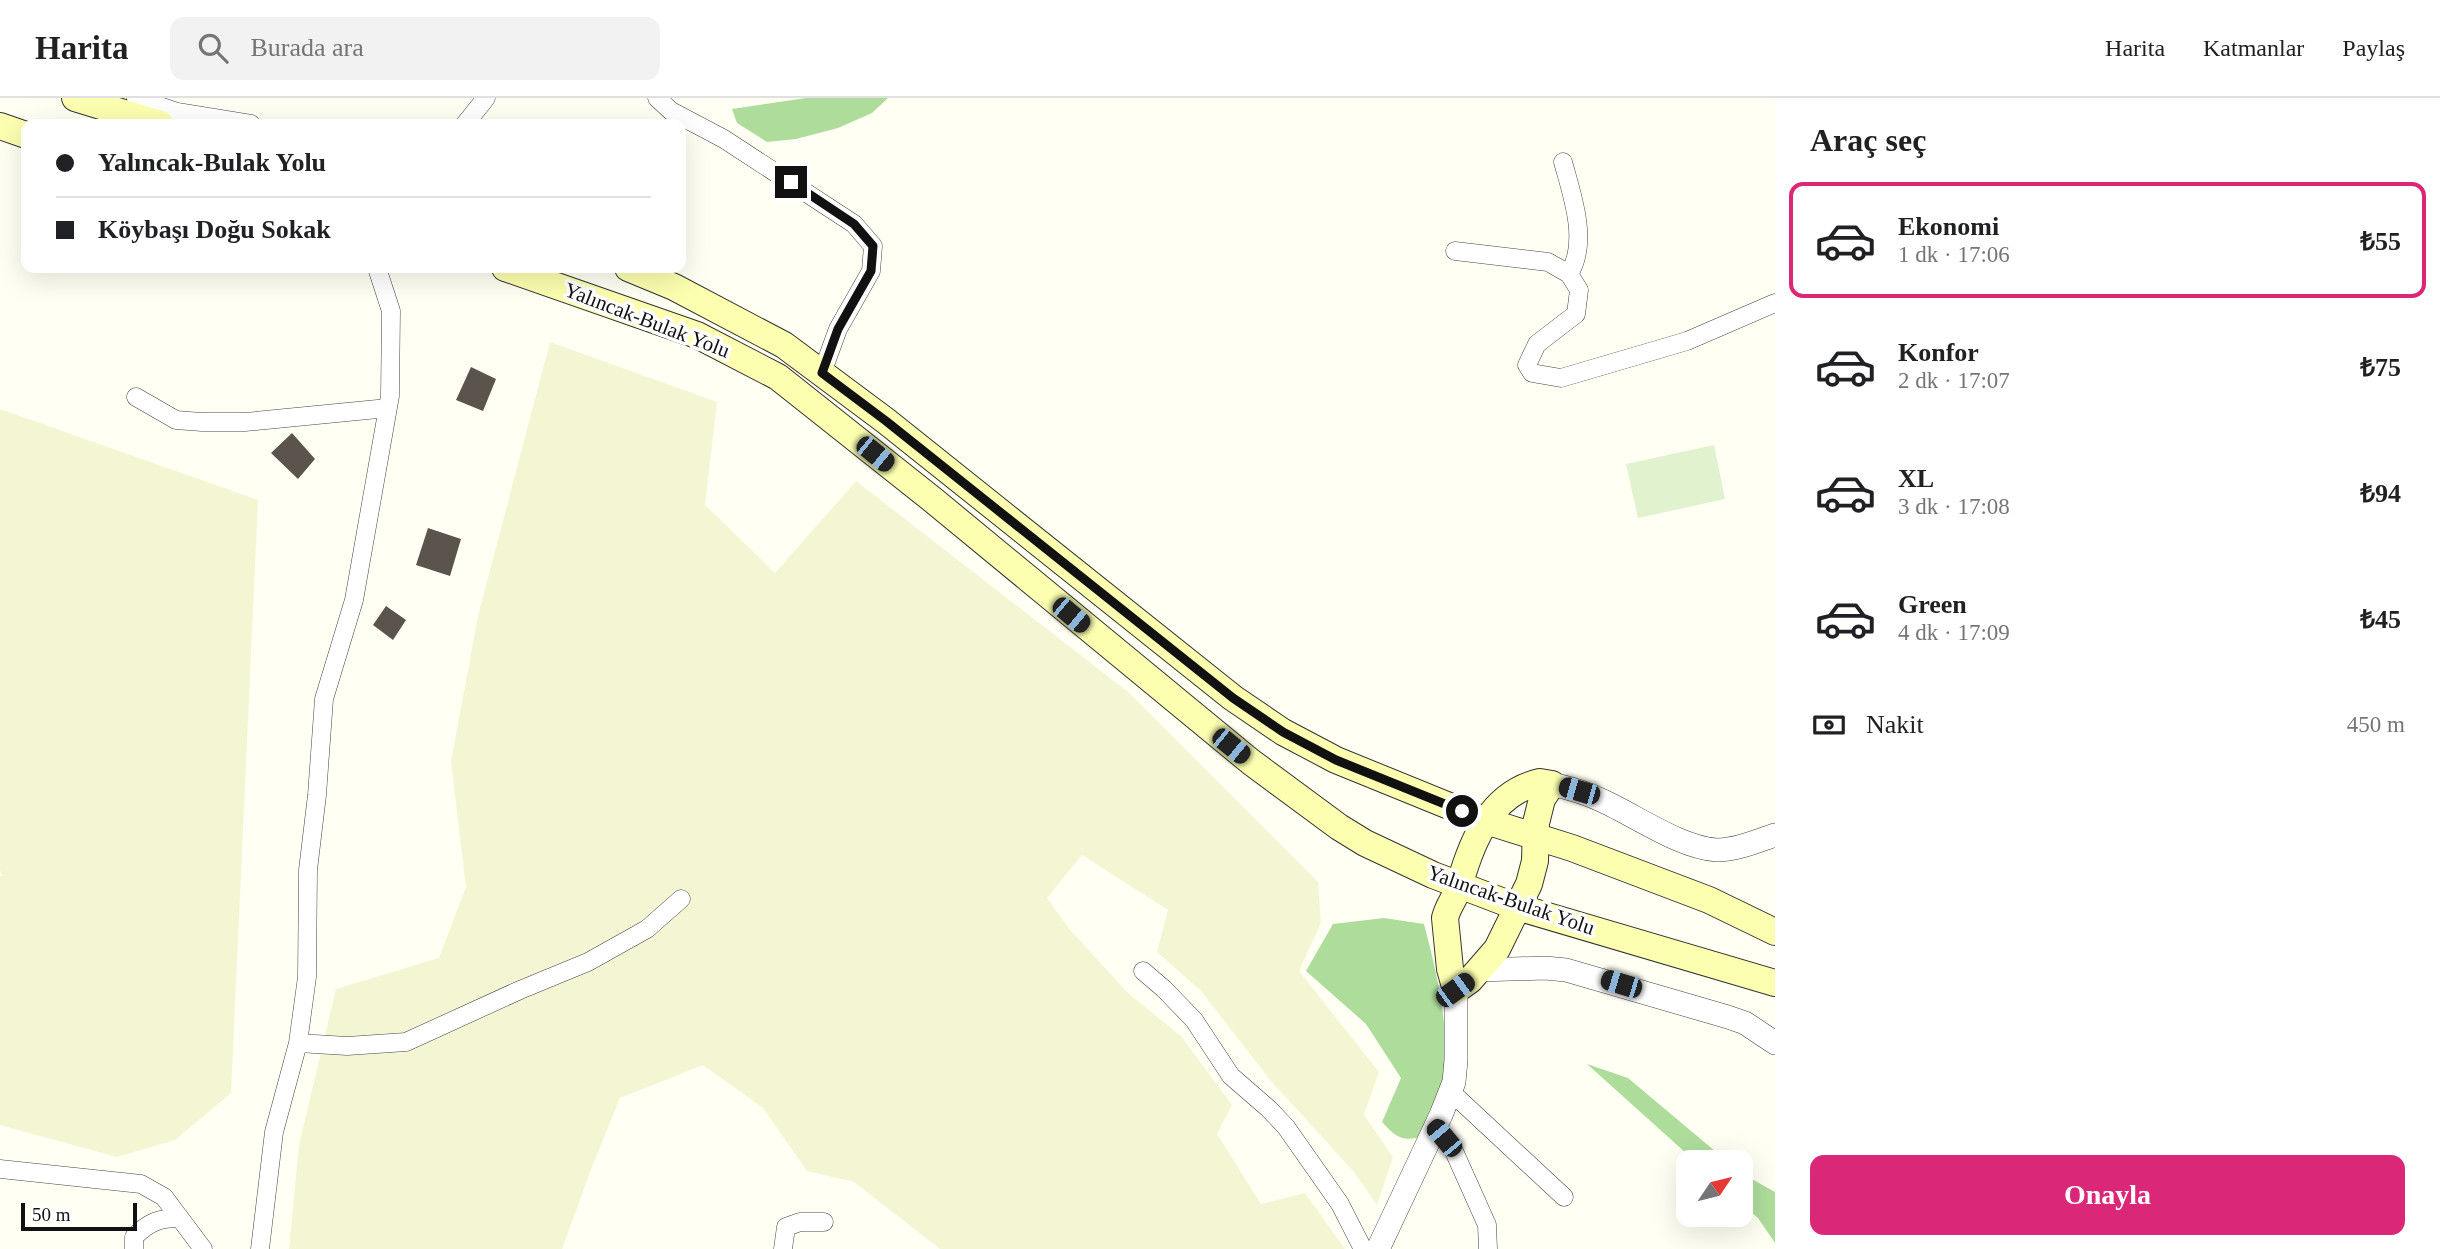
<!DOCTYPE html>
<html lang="tr">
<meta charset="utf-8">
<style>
body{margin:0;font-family:"Times New Roman",serif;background:#f2f2f2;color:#202124;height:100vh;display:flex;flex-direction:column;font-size:26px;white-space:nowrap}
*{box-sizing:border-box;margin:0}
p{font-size:23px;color:#757577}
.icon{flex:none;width:38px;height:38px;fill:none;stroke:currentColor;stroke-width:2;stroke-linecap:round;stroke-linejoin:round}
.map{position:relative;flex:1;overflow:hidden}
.drawer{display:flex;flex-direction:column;background:#fff;width:665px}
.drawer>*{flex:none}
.guide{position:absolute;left:21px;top:21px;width:665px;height:154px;border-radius:14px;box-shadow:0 7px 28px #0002;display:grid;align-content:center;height:154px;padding:0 35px;background:#fff}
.needle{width:46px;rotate:55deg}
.buttons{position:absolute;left:1676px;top:1052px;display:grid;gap:14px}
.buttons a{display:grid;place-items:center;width:77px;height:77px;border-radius:14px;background:#fff;box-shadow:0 7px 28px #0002;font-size:35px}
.scale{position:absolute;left:21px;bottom:18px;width:116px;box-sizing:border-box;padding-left:7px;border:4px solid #111;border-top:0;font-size:19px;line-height:24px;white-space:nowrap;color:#111;-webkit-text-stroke:5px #fff;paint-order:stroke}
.end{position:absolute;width:32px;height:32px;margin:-16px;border:9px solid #111;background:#fff;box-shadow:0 0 0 4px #fff}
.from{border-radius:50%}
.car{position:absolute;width:21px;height:42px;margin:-21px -10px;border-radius:9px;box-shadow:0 0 5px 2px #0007;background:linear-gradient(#222 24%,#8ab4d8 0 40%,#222 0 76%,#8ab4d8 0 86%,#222 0)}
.guide b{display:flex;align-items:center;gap:24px;height:66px;font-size:26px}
.guide b+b{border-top:2px solid #e0e0e0}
.guide i{width:18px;height:18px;background:#202124}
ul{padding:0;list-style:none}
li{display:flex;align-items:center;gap:21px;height:116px;margin:0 14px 10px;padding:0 21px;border:4px solid transparent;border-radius:14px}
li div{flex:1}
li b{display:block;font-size:26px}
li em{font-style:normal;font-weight:800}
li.current{border-color:#db2777}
li>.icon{width:63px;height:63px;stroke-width:1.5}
h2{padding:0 35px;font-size:32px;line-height:84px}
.pay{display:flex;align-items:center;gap:18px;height:77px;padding:0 35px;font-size:26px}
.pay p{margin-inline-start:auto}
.cta{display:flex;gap:14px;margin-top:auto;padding:14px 35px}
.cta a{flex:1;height:80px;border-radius:14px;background:#db2777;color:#fff;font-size:28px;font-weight:800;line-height:80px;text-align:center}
header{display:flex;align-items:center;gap:42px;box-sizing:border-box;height:98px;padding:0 35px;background:#fff;border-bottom:2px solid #e0e0e0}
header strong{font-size:33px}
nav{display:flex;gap:38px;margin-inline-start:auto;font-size:24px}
.search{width:490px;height:63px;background:#f2f2f2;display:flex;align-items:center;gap:18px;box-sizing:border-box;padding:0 24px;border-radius:14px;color:#757577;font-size:26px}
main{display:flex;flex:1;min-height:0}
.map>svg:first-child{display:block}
</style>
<header>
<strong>Harita</strong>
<div class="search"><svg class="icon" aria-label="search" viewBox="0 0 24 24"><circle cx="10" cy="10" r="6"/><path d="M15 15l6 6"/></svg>Burada ara</div>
<nav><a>Harita</a><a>Katmanlar</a><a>Paylaş</a></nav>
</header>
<main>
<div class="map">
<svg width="1775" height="1151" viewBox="0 0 1775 1151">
<rect width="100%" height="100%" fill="#fffff4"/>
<path fill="#f4f6d3" d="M550,244L717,304L705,407L775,475L856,383L1128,594L1318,784L1321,825L1299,873L1379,974L1364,1017L1393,1059L1377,1107L1354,1074L1271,983L1201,893L1157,854L1168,812L1082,757L1047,800L1070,832L1130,897L1181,938L1232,1007L1217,1036L1261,1106L1305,1095L1345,1151H940L854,1084L807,1073L763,1010L703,967L620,1000L592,1069L562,1151H289L299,1047L336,891L439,860L466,789L451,664L478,518Z
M0,311L258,402L231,995L175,1042L117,1059L0,1027V778H2L0,772Z"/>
<path fill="#aedd9b" d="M806,0H888L872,15L838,30L796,41L767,44L737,25L732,11Z
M1384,820L1424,826C1436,872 1448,921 1445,969C1443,992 1433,1015 1428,1037C1404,1044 1398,1042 1382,1024L1401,980L1366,926L1306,873L1333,826Z
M1587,966L1628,980L1728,1064H1696Z
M1741,1075L1775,1094V1145L1758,1120L1741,1105Z"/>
<path fill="#e0f2ce" d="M1714,347L1725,401L1638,420L1626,366Z"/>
<path fill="#5a544d" d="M471,269L496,281L483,313L456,302Z
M292,335L315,361L298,381L271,355Z
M428,430L461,441L450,478L416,467Z
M386,508L406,522L393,542L373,527Z"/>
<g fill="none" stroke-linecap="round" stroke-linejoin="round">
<defs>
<path id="minor" d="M136,0L177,14L251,26
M657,0L671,13L724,41L854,126L873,148L871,173L838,231L822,275
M465,26L486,0
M1563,64C1572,97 1589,144 1569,176
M1455,153L1548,164L1569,176L1579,192L1576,216L1537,246L1527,267L1532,275L1561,280L1687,243L1775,205
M136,299L176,322L202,324H245L388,310
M1143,873L1164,891L1194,922L1231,978L1269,1011L1286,1029L1340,1106L1363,1151
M298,945L347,948L406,944L520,892L588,864L647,831L681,801
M1450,993L1564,1099
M1435,1029L1453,1051L1487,1127L1488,1151
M0,1071L141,1086L164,1099L203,1151
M134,1151V1139C149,1124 159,1120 180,1120
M260,1151L274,1034L298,945L307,879L308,772L317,697L324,601L354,502L390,298L391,213L377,170
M783,1151L786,1129L800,1124H824"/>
<path id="tertiary" d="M1552,686C1569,690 1587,695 1603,703C1636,718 1681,750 1717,752C1737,752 1757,743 1775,737
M1480,872L1545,870L1566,872L1728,919L1745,925L1775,945
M1378,1151L1441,1017L1454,984L1456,962V892"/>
<path id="secondary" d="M75,0L160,26
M0,28L26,37
M505,170L697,237L778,279L933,402L1251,664L1339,729L1365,745L1433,777L1517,809L1775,885
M628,170L674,189L784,247L886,323L1233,600L1283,634L1336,662L1486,723L1572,750L1709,802L1775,834
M1540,684L1552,686L1542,701L1536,725L1535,763L1529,786L1497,851L1470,882L1456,892L1450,871L1445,820C1448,807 1457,798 1460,785C1472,743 1491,695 1540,684Z"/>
</defs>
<use href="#minor" stroke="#444" stroke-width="19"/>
<use href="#tertiary" stroke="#444" stroke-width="24"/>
<use href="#secondary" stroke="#333" stroke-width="28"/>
<use href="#minor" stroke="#fff" stroke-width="18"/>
<use href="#tertiary" stroke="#fff" stroke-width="23"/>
<use href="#secondary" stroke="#fcffaf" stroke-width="26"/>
</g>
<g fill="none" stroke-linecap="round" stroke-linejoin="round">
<path stroke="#111" stroke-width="9" d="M791,84L854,126L873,148L871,173L838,231L822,275L886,323L1233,600L1283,634L1336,662L1462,713"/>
</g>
<g text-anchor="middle" stroke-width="7" stroke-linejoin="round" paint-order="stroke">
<g font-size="21" fill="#111" stroke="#fff">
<text transform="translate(647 222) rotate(21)" y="7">Yalıncak-Bulak Yolu</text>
<text transform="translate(1511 802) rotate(19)" y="7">Yalıncak-Bulak Yolu</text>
</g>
</g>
</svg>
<div class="buttons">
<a><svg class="needle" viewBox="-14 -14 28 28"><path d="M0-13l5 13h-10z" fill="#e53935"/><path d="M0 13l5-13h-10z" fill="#757577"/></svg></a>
</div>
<div class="scale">50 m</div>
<i class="end from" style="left:1462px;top:713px"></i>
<i class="end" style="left:791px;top:84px"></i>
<i class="car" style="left:875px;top:356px;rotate:129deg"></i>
<i class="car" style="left:1071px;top:517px;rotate:130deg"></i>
<i class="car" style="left:1231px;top:648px;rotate:129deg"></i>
<i class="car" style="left:1579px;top:693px;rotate:286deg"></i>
<i class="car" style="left:1621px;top:886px;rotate:287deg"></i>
<i class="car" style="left:1455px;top:892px;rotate:54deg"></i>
<i class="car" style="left:1444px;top:1040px;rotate:320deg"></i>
<div class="guide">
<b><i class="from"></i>Yalıncak-Bulak Yolu</b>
<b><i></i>Köybaşı Doğu Sokak</b>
</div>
</div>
<section class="drawer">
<h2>Araç seç</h2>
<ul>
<li class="current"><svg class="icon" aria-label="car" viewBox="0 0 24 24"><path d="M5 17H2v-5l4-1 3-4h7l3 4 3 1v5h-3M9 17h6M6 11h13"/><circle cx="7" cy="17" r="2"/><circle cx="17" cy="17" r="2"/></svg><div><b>Ekonomi</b><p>1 dk · 17:06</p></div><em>₺55</em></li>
<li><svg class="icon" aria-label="car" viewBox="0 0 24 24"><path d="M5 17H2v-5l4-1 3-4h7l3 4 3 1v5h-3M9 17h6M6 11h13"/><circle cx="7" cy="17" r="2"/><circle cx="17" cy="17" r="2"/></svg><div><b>Konfor</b><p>2 dk · 17:07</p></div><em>₺75</em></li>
<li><svg class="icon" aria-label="car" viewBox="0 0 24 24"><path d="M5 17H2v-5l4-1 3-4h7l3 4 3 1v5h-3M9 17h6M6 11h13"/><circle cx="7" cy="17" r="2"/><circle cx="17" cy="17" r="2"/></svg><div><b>XL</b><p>3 dk · 17:08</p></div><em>₺94</em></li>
<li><svg class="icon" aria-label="car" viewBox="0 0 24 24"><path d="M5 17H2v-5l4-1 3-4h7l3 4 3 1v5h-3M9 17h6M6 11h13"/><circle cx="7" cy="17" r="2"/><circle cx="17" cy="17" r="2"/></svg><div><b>Green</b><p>4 dk · 17:09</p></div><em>₺45</em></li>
</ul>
<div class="pay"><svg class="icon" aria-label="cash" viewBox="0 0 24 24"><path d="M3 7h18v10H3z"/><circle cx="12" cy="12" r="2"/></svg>Nakit<p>450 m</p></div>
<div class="cta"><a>Onayla</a></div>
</section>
</main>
